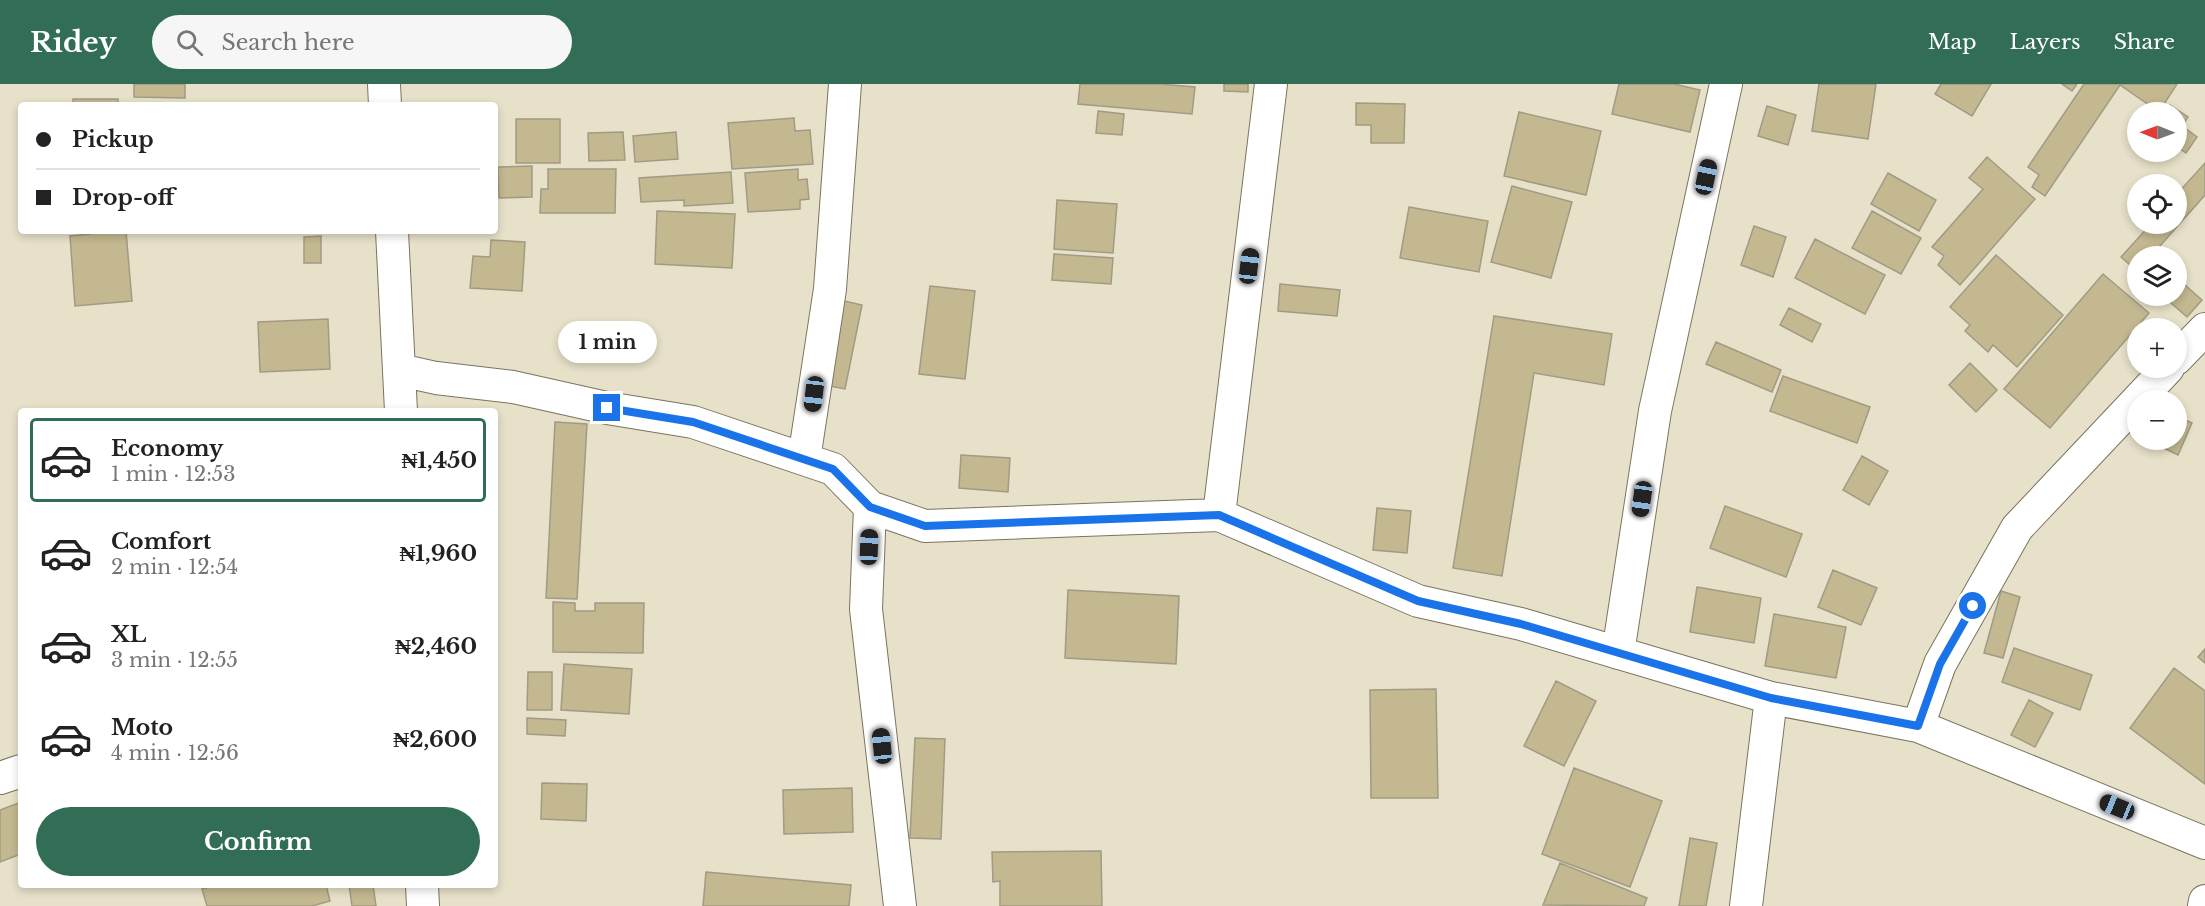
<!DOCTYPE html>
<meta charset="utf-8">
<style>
body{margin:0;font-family:"Libre Baskerville",serif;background:#f6f6f6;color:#222;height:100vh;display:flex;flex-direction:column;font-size:22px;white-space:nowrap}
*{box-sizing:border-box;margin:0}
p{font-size:20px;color:#767676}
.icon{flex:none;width:33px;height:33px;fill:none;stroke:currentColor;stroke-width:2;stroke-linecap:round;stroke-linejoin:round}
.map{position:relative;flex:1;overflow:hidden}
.sheet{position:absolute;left:18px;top:324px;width:480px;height:480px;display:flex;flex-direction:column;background:#fff;border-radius:6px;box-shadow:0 3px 9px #0003}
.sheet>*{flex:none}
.top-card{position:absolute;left:18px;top:18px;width:480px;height:132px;border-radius:6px;box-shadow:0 3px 9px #0003;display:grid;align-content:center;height:132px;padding:0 18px;background:#fff}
.needle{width:39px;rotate:271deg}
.controls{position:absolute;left:2127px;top:18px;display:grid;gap:12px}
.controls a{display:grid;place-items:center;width:60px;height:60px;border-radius:50%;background:#fff;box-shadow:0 3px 9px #0003;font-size:30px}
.end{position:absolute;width:27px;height:27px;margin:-14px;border:8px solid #1a73e8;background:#fff;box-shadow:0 0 0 3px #fff}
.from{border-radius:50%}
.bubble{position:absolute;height:42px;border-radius:21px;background:#fff;box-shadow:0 3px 9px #0003;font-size:20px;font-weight:800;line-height:42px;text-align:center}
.car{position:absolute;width:18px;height:36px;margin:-18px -9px;border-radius:8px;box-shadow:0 0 4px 2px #0007;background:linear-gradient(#222 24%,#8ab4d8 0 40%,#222 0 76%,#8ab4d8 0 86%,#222 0)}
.top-card b{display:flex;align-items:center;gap:21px;height:57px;font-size:22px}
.top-card b+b{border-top:2px solid #e0e0e0}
.top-card i{width:15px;height:15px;background:#222}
ul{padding:10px 0 0;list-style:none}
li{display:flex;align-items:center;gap:18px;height:84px;margin:0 12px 9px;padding:0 6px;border:3px solid transparent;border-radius:6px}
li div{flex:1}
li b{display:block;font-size:22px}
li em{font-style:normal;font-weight:800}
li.on{border-color:#326d56}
li>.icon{width:54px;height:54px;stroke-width:1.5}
.action{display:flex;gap:12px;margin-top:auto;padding:12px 18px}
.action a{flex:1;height:69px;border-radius:36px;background:#326d56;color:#fff;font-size:24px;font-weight:800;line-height:69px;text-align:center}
header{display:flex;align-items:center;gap:36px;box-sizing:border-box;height:84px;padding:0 30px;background:#326d56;color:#fff}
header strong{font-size:28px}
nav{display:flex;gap:33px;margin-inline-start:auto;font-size:21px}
.search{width:420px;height:54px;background:#f6f6f6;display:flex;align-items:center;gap:15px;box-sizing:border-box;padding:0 21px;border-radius:33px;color:#767676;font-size:22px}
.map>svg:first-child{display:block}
</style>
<header>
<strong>Ridey</strong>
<div class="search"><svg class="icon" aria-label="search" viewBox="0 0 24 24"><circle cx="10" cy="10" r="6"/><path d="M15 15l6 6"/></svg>Search here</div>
<nav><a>Map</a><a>Layers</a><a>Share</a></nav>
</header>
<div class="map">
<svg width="2205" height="822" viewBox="0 0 2205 822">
<rect width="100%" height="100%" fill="#e7e1c9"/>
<path fill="#c3b88f" stroke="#a19b85" stroke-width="1.5" d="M134,0H185V14L134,13Z
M1080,0H1161L1195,3L1192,30L1078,20Z
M1224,0H1248V8L1224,7Z
M1619,0H1674L1700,6L1690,48L1612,30Z
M1819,0H1876L1868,55L1812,47Z
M1941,0H1991L1972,32L1935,10Z
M2062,0H2077L2072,7Z
M2084,0H2177L2159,28L2120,1L2045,112L2032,103L2039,91L2028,83Z
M73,15H118V21H73Z
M1356,19L1405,20L1404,59H1371V41H1356Z
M2170,21L2188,33L2182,42L2197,53L2186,69L2176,62V28H2165Z
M1767,22L1796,31L1788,61L1758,52Z
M1098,27L1124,30L1122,51L1096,49Z
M1519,28L1601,47L1586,111L1504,92Z
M794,34L795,47L810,46L813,80L732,85L728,39Z
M516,35H560V79H516Z
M623,48L625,76L589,77L588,49Z
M676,48L678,75L635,78L633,52Z
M1987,73L2035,115L1960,201L1938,181L1944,172L1932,163L1983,105L1969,94Z
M2205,79V111L2152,171L2154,172H2138V188L2121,173L2151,140H2176V111Z
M532,82V113L499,114L498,83Z
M548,85H616L615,129H540L541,105H548Z
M798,85V96L807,95L809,115L800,116V125L748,128L745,89Z
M731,88L733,119L684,122V116L641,118L639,94Z
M1888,89L1936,116L1919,147L1871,120Z
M1512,102L1572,118L1551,194L1491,178Z
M1057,116L1117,120L1113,169L1054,165Z
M1409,123L1488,137L1479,188L1400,174Z
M657,127L735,130L732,184L655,180Z
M1872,127L1921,154L1901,190L1852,164Z
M1754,142L1786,153L1773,193L1741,181Z
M90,147H126L132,217L75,222L70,152L90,150Z
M321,152V179H304V153Z
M1815,155L1885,191L1865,230L1795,194Z
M491,156L525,158L522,207L470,204L473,172L490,173Z
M1054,170L1113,174L1111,200L1052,196Z
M1996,171L2063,231L2017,283L1993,261L1988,268L1965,247L1970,241L1950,223Z
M2103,190L2149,229L2050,344L2004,305Z
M2176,193L2202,216L2187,233L2163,212H2176Z
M1280,200L1340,206L1337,232L1278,227Z
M930,202L975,207L965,295L919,290Z
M836,215L862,221L845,305L818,300Z
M1789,224L1821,240L1812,258L1780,241Z
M1494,232L1612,250L1604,301L1534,289L1502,492L1453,484Z
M328,235L330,285L260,288L258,238Z
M1716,258L1781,286L1772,308L1706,280Z
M1970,279L1997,306L1976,328L1949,301Z
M1783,292L1870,323L1857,359L1770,327Z
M2176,332L2192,339L2178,371L2153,359L2154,356H2176Z
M555,338L587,340L577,515L546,514Z
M961,371L1010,374L1008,408L959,404Z
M1862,372L1888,387L1869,421L1843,406Z
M1725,422L1802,450L1786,493L1710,464Z
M1377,424L1411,427L1407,469L1373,466Z
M1833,486L1877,504L1861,541L1818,523Z
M1697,503L1761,514L1754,559L1690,548Z
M1068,506L1179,512L1176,580L1065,574Z
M2001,507L2020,513L2003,574L1984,569Z
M553,518L575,519V527H595V519H644L643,569L553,568Z
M1774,530L1846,543L1836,594L1765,582Z
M2014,564L2092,591L2080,626L2002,598Z
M2205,565V579L2198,573Z
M564,580L632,585L629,630L561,626Z
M2174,584L2205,607V700L2130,644Z
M528,588H552V626H527Z
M1556,597L1596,617L1564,682L1524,662Z
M1436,605L1438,714H1371L1370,606Z
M2029,616L2053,629L2035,663L2011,651Z
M527,634L566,636L565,652L527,650Z
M915,654L945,655L941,755L910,754Z
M1574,684L1662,717L1630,803L1542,770Z
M542,699L587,700L586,737L541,735Z
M852,704L853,748L784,750L783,706Z
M21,718V770L0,778V726Z
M1690,754L1717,759L1706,822H1679Z
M1101,767L1102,822H1000V797L993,798L992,768Z
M1560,779L1647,814L1644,822L1543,821Z
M706,788L851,801L849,822H703Z
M216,801H326L330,817L312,822H207L202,805Z
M349,801H373L376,822H352Z"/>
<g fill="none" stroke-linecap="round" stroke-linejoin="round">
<defs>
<path id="minor" d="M384,0L385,21
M392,147L401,327
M2176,275L2205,245
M400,286L436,294L513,303L607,324L693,338L833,385L870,423L925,442L1219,431L1418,517L1521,540L1771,614L1918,642L2205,759
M804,375L830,205L845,0
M870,423L866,525L900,822
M1219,431L1271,0
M1618,569L1655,327L1726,0
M1918,642L1940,580L2017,444L2168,284
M0,694L21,687
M422,801L423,822
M1746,822L1771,614
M2204,822L2205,817"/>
</defs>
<use href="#minor" stroke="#7a745f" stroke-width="34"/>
<use href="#minor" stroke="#fff" stroke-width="32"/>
</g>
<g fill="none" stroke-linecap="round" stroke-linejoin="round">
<path stroke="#1a73e8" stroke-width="8" d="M607,324L693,338L833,385L870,423L925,442L1219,431L1418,517L1521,540L1771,614L1918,642L1940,580L1973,522"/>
</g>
</svg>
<div class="controls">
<a><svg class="needle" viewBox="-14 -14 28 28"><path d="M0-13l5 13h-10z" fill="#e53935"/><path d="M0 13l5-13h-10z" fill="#767676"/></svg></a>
<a><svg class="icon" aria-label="locate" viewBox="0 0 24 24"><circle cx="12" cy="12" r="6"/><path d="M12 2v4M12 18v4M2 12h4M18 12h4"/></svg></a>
<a><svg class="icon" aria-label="layers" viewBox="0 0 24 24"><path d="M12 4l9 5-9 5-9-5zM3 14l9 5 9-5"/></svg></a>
<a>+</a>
<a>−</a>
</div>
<i class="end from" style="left:1973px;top:522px"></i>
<i class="end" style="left:607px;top:324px"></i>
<div class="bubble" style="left:558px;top:237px;width:99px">1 min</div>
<i class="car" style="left:1706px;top:93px;rotate:12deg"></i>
<i class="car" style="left:1249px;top:182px;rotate:7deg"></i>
<i class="car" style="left:814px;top:310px;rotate:187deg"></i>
<i class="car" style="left:1642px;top:415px;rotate:188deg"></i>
<i class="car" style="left:869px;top:463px;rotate:2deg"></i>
<i class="car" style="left:882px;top:662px;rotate:354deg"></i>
<i class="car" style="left:2117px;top:723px;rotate:292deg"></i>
<div class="top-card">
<b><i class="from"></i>Pickup</b>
<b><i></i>Drop-off</b>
</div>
<section class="sheet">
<ul>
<li class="on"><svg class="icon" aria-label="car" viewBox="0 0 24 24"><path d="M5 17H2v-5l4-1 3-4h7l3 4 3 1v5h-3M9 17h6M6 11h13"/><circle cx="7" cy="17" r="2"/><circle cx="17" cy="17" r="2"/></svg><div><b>Economy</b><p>1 min · 12:53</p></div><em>₦1,450</em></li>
<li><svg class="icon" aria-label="car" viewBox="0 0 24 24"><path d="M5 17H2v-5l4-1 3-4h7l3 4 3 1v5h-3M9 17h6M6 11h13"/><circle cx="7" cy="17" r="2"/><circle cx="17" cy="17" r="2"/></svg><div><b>Comfort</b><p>2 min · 12:54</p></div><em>₦1,960</em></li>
<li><svg class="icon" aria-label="car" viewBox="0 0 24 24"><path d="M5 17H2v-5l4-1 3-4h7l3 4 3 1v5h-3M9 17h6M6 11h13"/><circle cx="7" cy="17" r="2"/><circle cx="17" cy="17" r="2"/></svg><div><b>XL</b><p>3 min · 12:55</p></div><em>₦2,460</em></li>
<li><svg class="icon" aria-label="car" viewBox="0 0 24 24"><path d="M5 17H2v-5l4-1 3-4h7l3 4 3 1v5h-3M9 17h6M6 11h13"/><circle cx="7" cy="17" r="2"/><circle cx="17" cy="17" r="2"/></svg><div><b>Moto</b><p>4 min · 12:56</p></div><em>₦2,600</em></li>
</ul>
<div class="action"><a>Confirm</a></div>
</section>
</div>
